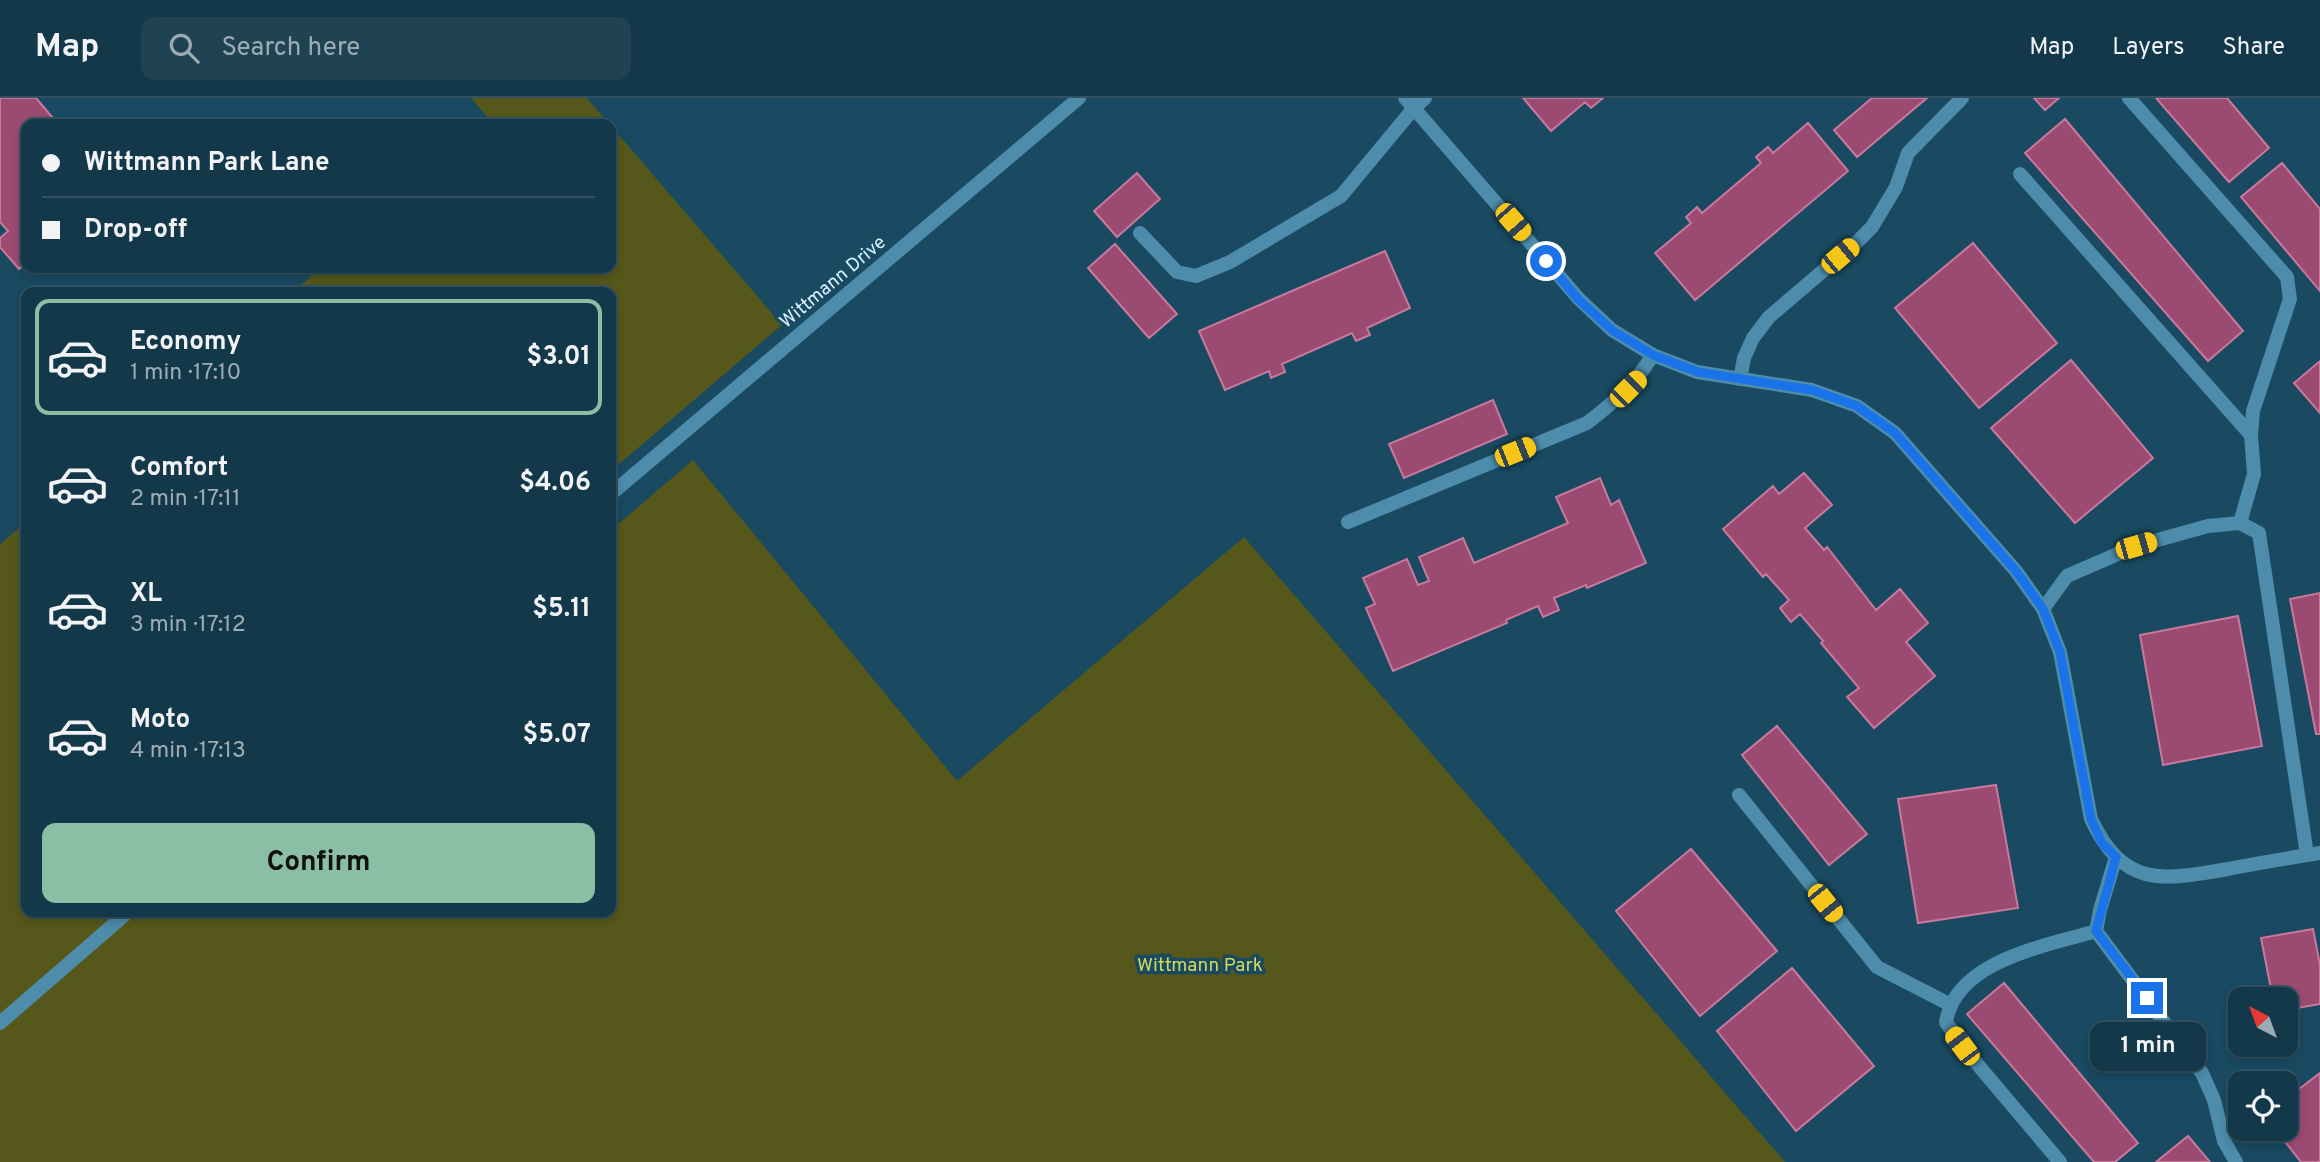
<!DOCTYPE html>
<meta charset="utf-8">
<style>
body{margin:0;font-family:Overpass,sans-serif;background:#204353;color:#f1f3f6;height:100vh;display:flex;flex-direction:column;font-size:26px;white-space:nowrap}
*{box-sizing:border-box;margin:0}
p{font-size:23px;color:#9dacb4}
.icon{flex:none;width:38px;height:38px;fill:none;stroke:currentColor;stroke-width:2;stroke-linecap:round;stroke-linejoin:round}
.map{position:relative;flex:1;overflow:hidden}
.sheet{position:absolute;left:21px;top:189px;width:595px;height:630px;display:flex;flex-direction:column;background:#133849;border-radius:14px;box-shadow:0 4px 10px #0003,0 0 0 2px #325261}
.sheet>*{flex:none}
.guide{position:absolute;left:21px;top:21px;width:595px;height:154px;border-radius:14px;box-shadow:0 4px 10px #0003,0 0 0 2px #325261;display:grid;align-content:center;height:154px;padding:0 21px;background:#133849}
.needle{width:46px;rotate:319deg}
.controls{position:absolute;left:2228px;top:889px;display:grid;gap:14px}
.controls a{display:grid;place-items:center;width:70px;height:70px;border-radius:14px;background:#133849;box-shadow:0 4px 10px #0003,0 0 0 2px #325261;font-size:35px}
.end{position:absolute;width:32px;height:32px;margin:-16px;border:9px solid #1a73e8;background:#fff;box-shadow:0 0 0 4px #fff}
.from{border-radius:50%}
.bubble{position:absolute;height:49px;border-radius:14px;background:#133849;box-shadow:0 4px 10px #0003,0 0 0 2px #325261;font-size:23px;font-weight:700;line-height:49px;text-align:center}
.car{position:absolute;width:21px;height:42px;margin:-21px -10px;border-radius:9px;box-shadow:0 0 5px 2px #0007;background:linear-gradient(#f5c518 24%,#345 0 40%,#f5c518 0 76%,#345 0 86%,#f5c518 0)}
.guide b{display:flex;align-items:center;gap:24px;height:66px;font-size:26px}
.guide b+b{border-top:2px solid #325261}
.guide i{width:18px;height:18px;background:#f1f3f6}
ul{padding:12px 0 0;list-style:none}
li{display:flex;align-items:center;gap:21px;height:116px;margin:0 14px 10px;padding:0 7px;border:4px solid transparent;border-radius:14px}
li div{flex:1}
li b{display:block;font-size:26px}
li em{font-style:normal;font-weight:700}
li.current{border-color:#8abfa5}
li>.icon{width:63px;height:63px;stroke-width:1.5}
.primary-button{display:flex;gap:14px;margin-top:auto;padding:14px 21px}
.primary-button a{flex:1;height:80px;border-radius:14px;background:#8abfa5;color:#111;font-size:28px;font-weight:700;line-height:80px;text-align:center}
header{display:flex;align-items:center;gap:42px;box-sizing:border-box;height:98px;padding:0 35px;background:#133849;border-bottom:2px solid #325261}
header strong{font-size:33px}
nav{display:flex;gap:38px;margin-inline-start:auto;font-size:24px}
.search{width:490px;height:63px;background:#204353;display:flex;align-items:center;gap:18px;box-sizing:border-box;padding:0 24px;border-radius:14px;color:#9dacb4;font-size:26px}
.map>svg:first-child{display:block}
</style>
<header>
<strong>Map</strong>
<div class="search"><svg class="icon" aria-label="search" viewBox="0 0 24 24"><circle cx="10" cy="10" r="6"/><path d="M15 15l6 6"/></svg>Search here</div>
<nav><a>Map</a><a>Layers</a><a>Share</a></nav>
</header>
<div class="map">
<svg width="2320" height="1064" viewBox="0 0 2320 1064">
<rect width="100%" height="100%" fill="#194a61"/>
<path fill="#55571b" d="M471,0H587L609,26H488L491,23Z
M611,28L782,227L611,373V194H293L321,170H611Z
M693,362L957,683L1244,439L1785,1064H0V446L26,424V814H611V432Z"/>
<path fill="#9b4a71" stroke="#c8799d" stroke-width="2" d="M0,0H36L58,26H26V165L19,171L0,149V140L8,133L0,124Z
M1523,0H1603L1591,10L1585,4L1551,33Z
M1872,0H1927L1857,59L1834,32Z
M2034,0H2059L2045,12Z
M2156,0H2227L2269,50L2229,84Z
M2065,21L2243,233L2208,263L2025,55Z
M1808,25L1848,73L1695,202L1655,155L1691,125L1686,119L1697,109L1702,115L1761,65L1756,59L1768,49L1773,55Z
M2282,65L2320,111V193L2241,99Z
M1137,75L1160,101L1117,139L1094,113Z
M1973,145L2057,245L1979,310L1895,210Z
M1115,146L1177,216L1149,240L1088,170Z
M1385,153L1410,210L1367,230L1370,237L1356,243L1352,235L1282,266L1285,274L1271,280L1269,273L1225,292L1199,233Z
M2071,262L2153,360L2075,425L1991,330Z
M2320,263V315L2294,285Z
M1493,302L1507,336L1404,380L1389,346Z
M1804,375L1832,407L1805,430L1824,452L1827,449L1876,512L1900,491L1928,525L1906,544L1935,578L1874,630L1847,599L1859,590L1821,545L1823,543L1800,516L1791,524L1780,510L1789,502L1766,476L1763,479L1723,431L1773,388L1779,396Z
M1600,380L1611,407L1619,402L1646,465L1587,490L1586,487L1554,500L1559,512L1543,519L1538,508L1506,522L1507,525L1393,573L1366,510L1375,506L1363,480L1407,461L1418,487L1429,483L1419,459L1463,440L1474,465L1568,425L1556,399Z
M2320,495V636H2316L2290,501Z
M2238,518L2262,648L2163,667L2140,537Z
M1777,628L1867,736L1829,767L1742,657Z
M1996,687L2018,810L1918,825L1898,701Z
M1691,751L1777,853L1700,918L1616,813Z
M2313,831L2320,867V906L2286,912V901H2273L2261,840Z
M1792,870L1874,968L1796,1033L1717,933Z
M2004,885L2138,1045L2115,1064H2094L1967,916Z
M2320,975V1064H2301L2275,1031H2286V1001Z
M2188,1038L2210,1064H2156Z"/>
<g fill="none" stroke-linecap="round" stroke-linejoin="round">
<path stroke="#4d8cab" stroke-width="14" d="M2129,0L2287,179L2290,201L2253,313L2251,337L2254,376L2240,425
M2020,76L2251,337
M1140,135L1177,174L1196,178L1230,164L1341,98L1414,10L1425,0
M1740,281L1744,260L1753,240L1769,219L1858,143L1872,129L1896,89L1908,55L1962,0
M1348,424L1587,325C1613,305 1635,286 1653,257
M2043,511L2067,478L2136,448L2208,428L2240,425L2259,435L2307,757
M1739,697L1877,869L1951,907
M2116,759L2100,812L2096,833L2202,975L2214,1002L2224,1043L2236,1064
M2060,1064L1962,948L1946,924C1956,862 2047,848 2096,833"/>
<path stroke="#4d8cab" stroke-width="14" d="M1405,0L1579,201L1612,232L1653,257L1697,274L1812,292L1857,308L1895,335L2016,473L2043,511L2060,554L2091,721C2124,791 2163,782 2228,771C2259,765 2289,760 2320,755
M611,396L1079,0
M0,925L128,814"/>
</g>
<g fill="none" stroke-linecap="round" stroke-linejoin="round">
<path stroke="#1a73e8" stroke-width="9" d="M1546,163L1578,201L1612,232L1653,257L1698,274L1812,292L1857,308L1895,335L2016,473L2043,511L2060,554L2091,721L2102,745L2116,759L2096,833L2147,900"/>
</g>
<g text-anchor="middle" stroke-width="7" stroke-linejoin="round" paint-order="stroke">
<g font-size="19" fill="#d8f1ff" stroke="#194a61">
<text transform="translate(832 183) rotate(-40)" y="7">Wittmann Drive</text>
</g>
<g font-size="19" fill="#d2d85a" stroke="#194a61">
<text x="1200" y="873">Wittmann Park</text>
</g>
</g>
</svg>
<div class="controls">
<a><svg class="needle" viewBox="-14 -14 28 28"><path d="M0-13l5 13h-10z" fill="#e53935"/><path d="M0 13l5-13h-10z" fill="#9dacb4"/></svg></a>
<a><svg class="icon" aria-label="locate" viewBox="0 0 24 24"><circle cx="12" cy="12" r="6"/><path d="M12 2v4M12 18v4M2 12h4M18 12h4"/></svg></a>
</div>
<i class="end from" style="left:1546px;top:163px"></i>
<i class="end" style="left:2147px;top:900px"></i>
<div class="bubble" style="left:2090px;top:924px;width:116px">1 min</div>
<i class="car" style="left:1513px;top:124px;rotate:139deg"></i>
<i class="car" style="left:1840px;top:158px;rotate:50deg"></i>
<i class="car" style="left:1628px;top:291px;rotate:45deg"></i>
<i class="car" style="left:1515px;top:354px;rotate:68deg"></i>
<i class="car" style="left:2136px;top:448px;rotate:74deg"></i>
<i class="car" style="left:1825px;top:805px;rotate:141deg"></i>
<i class="car" style="left:1962px;top:948px;rotate:323deg"></i>
<div class="guide">
<b><i class="from"></i>Wittmann Park Lane</b>
<b><i></i>Drop-off</b>
</div>
<section class="sheet">
<ul>
<li class="current"><svg class="icon" aria-label="car" viewBox="0 0 24 24"><path d="M5 17H2v-5l4-1 3-4h7l3 4 3 1v5h-3M9 17h6M6 11h13"/><circle cx="7" cy="17" r="2"/><circle cx="17" cy="17" r="2"/></svg><div><b>Economy</b><p>1 min · 17:10</p></div><em>$3.01</em></li>
<li><svg class="icon" aria-label="car" viewBox="0 0 24 24"><path d="M5 17H2v-5l4-1 3-4h7l3 4 3 1v5h-3M9 17h6M6 11h13"/><circle cx="7" cy="17" r="2"/><circle cx="17" cy="17" r="2"/></svg><div><b>Comfort</b><p>2 min · 17:11</p></div><em>$4.06</em></li>
<li><svg class="icon" aria-label="car" viewBox="0 0 24 24"><path d="M5 17H2v-5l4-1 3-4h7l3 4 3 1v5h-3M9 17h6M6 11h13"/><circle cx="7" cy="17" r="2"/><circle cx="17" cy="17" r="2"/></svg><div><b>XL</b><p>3 min · 17:12</p></div><em>$5.11</em></li>
<li><svg class="icon" aria-label="car" viewBox="0 0 24 24"><path d="M5 17H2v-5l4-1 3-4h7l3 4 3 1v5h-3M9 17h6M6 11h13"/><circle cx="7" cy="17" r="2"/><circle cx="17" cy="17" r="2"/></svg><div><b>Moto</b><p>4 min · 17:13</p></div><em>$5.07</em></li>
</ul>
<div class="primary-button"><a>Confirm</a></div>
</section>
</div>
